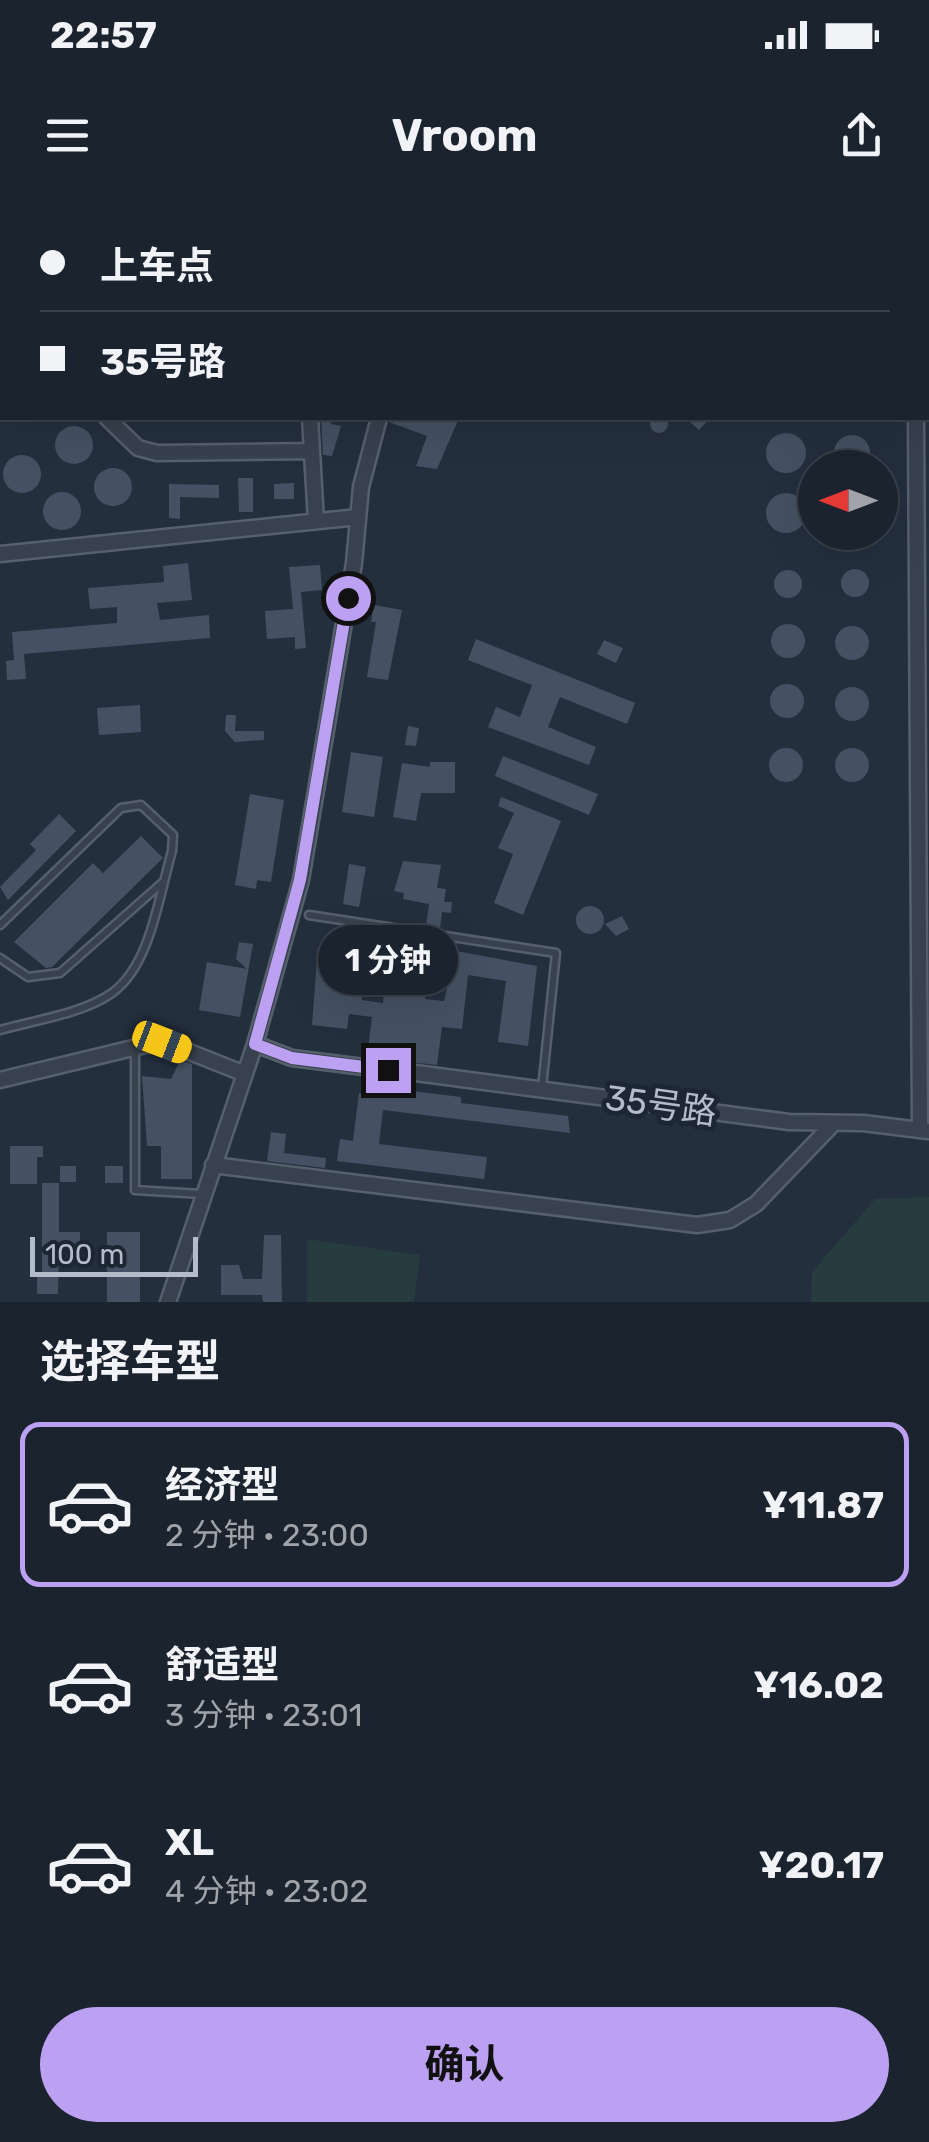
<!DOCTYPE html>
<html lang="zh">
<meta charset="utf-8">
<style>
body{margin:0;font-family:Rubik,"Noto Sans SC",sans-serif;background:#282f3a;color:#f1f3f6;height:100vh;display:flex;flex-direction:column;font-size:38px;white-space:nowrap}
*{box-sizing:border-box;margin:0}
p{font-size:32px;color:#a0a4aa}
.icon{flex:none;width:55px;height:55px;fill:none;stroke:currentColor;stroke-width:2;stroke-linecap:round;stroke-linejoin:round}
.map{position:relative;height:1102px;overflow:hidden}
.sheet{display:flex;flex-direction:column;background:#1b232e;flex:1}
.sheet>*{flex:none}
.top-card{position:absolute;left:0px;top:0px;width:930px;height:220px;box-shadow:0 10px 40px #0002,0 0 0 2px #39404a;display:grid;align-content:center;height:220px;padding:0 40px;background:#1b232e}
.needle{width:65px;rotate:270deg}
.buttons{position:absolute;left:798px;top:250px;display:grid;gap:20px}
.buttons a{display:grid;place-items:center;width:100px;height:100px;border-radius:50%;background:#1b232e;box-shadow:0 10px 40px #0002,0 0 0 2px #39404a;font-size:50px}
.scale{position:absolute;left:30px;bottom:25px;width:168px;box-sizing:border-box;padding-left:10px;border:5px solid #b4bcc9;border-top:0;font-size:28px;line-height:35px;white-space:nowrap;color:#b4bcc9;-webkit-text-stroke:8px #1d2633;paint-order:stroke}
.end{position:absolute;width:45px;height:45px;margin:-22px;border:12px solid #bca0f2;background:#111;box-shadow:0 0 0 5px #111}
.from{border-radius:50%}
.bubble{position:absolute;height:70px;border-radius:35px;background:#1b232e;box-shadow:0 10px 40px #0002,0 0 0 2px #39404a;font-size:32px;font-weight:700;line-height:70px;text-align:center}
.car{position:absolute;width:30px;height:60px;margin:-30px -15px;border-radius:12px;box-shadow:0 0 8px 2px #0007;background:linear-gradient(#f5c518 24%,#345 0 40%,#f5c518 0 76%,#345 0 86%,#f5c518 0)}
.top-card b{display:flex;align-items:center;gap:35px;height:95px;font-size:38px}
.top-card b+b{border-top:2px solid #39404a}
.top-card i{width:25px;height:25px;background:#f1f3f6}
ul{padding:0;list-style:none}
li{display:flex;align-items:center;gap:30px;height:165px;margin:0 20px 15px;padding:0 20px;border:5px solid transparent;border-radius:20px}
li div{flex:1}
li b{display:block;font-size:38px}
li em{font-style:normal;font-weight:700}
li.on{border-color:#bca0f2}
li>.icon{width:90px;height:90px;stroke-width:1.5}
h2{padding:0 40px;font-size:45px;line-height:120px}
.action{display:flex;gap:20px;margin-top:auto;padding:20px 40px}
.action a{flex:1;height:115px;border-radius:60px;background:#bca0f2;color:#111;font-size:40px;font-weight:700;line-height:115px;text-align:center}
.status{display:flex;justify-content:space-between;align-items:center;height:70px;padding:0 50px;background:#1b232e;direction:ltr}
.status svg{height:28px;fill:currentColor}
header{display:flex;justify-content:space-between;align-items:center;height:130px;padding:0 40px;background:#1b232e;font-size:45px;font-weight:700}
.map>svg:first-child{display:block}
</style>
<div class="status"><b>22:57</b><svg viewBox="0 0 49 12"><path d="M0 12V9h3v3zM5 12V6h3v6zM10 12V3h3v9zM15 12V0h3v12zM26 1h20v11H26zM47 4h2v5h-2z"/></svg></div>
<header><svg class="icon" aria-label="menu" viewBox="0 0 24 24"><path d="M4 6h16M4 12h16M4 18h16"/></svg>Vroom<svg class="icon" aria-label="share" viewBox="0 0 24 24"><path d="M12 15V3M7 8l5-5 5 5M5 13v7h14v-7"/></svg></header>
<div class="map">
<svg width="929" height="1102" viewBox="0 0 929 1102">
<rect width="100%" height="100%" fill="#242f3e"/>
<path fill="#263c3f" d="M929,997V1102H811L812,1072L875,999Z
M307,1039L420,1055L414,1102H307Z"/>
<path fill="#455162" d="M650 224a9 9 0 1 1 18 0a9 9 0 1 1-18 0Z
M321,218H332L331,224L341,226L332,256L323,255Z
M389,218H459L437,269L416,266L427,236L389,222Z
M686,218H710L699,230Z
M55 245a19 19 0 1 1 38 0a19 19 0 1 1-38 0Z
M766 253a20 20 0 1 1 40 0a20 20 0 1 1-40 0Z
M834 253a18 18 0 1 1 36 0a18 18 0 1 1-36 0Z
M3 274a19 19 0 1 1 38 0a19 19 0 1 1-38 0Z
M94 287a19 19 0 1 1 38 0a19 19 0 1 1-38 0Z
M238,278H253V312H239Z
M294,283V299H274V284Z
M169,284L219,285V298L180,297V319L169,318Z
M43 311a19 19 0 1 1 38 0a19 19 0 1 1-38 0Z
M766 313a20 20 0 1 1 40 0a20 20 0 1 1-40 0Z
M188,363L192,400L157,403L160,420L209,415L210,438L24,454L26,479L7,480L6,461L14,460L12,432L117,423V407L90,409L88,388L164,382L163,366Z
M320,365L322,390L301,392L306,448L295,449V437L267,439L265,411L293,409L289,367Z
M841 383a14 14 0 1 1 28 0a14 14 0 1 1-28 0Z
M774 384a14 14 0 1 1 28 0a14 14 0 1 1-28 0Z
M374,405L402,410L388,480L367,477L376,422H371Z
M771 441a17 17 0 1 1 34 0a17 17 0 1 1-34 0Z
M835 443a17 17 0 1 1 34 0a17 17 0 1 1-34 0Z
M476,439L635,503L627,524L560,497L548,527L596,547L589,565L488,527L496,507L520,517L532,485L468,460Z
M604,440L623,448L616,463L597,454Z
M770 501a17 17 0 1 1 34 0a17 17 0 1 1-34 0Z
M835 504a17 17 0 1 1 34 0a17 17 0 1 1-34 0Z
M140,505L141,532L99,535L97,508Z
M226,515H236L235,531H264V540L235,542L225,531Z
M408,526L419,528L416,546L405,545Z
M769 565a17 17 0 1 1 34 0a17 17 0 1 1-34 0Z
M835 565a17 17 0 1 1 34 0a17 17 0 1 1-34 0Z
M351,552L383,557L374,617L342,612Z
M503,556L598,594L589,615L495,576Z
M430,562H455V593H421L416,621L393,617L402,563L430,567Z
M250,594L284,600L271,682L257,680L256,689L235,685Z
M501,597L561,621L523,715L494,703L513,654L498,648L514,613L498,606Z
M59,614L76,631L8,700L0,687L36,650L30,644Z
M141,636L163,658L52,767L46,768L14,742L93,663L103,673Z
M403,661L441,665L437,688L446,689L444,702H452L451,713L442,712L440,728L426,726L429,704L403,699L404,693L394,691Z
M349,664L366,667L359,707L343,704Z
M576 720a14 14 0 1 1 28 0a14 14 0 1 1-28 0Z
M622,716L629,729L616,736L605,724Z
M239,742L253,744L240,817L199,810L207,762L247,769L236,759Z
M318,747L334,749L332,767L361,770L362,800L383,803L386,773L393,771L428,778L425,799L444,801L456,751L537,766L528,846L498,842L506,781L468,775L462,829L442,827L437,865L367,857L372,817L349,814L347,829L312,825Z
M180,860L192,864V979H161V946H147L142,876L171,879Z
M386,888L461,897V903L568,916L570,933L383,910L379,944L487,957L484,979L337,961L340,939L353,941L359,893L385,896Z
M271,932L286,934L284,953L326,958L325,968L267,961Z
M10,946H43V957H37V984H10Z
M60,966H76V982H60Z
M105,966H123V983H105Z
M42,983H59V1032H80V1045H59L58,1094H37V1077H42Z
M107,1032H140V1102H107Z
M264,1035H281L282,1102H263L262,1095H221V1065H239L243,1079H262Z"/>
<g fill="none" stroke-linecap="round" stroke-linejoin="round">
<defs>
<path id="lane" d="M66,2V0
M0,17H2
M309,715L556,753L542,888
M0,725L121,608L141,605L173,635L172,651C159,695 151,765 112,793C82,814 35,820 0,830
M0,758L28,777L60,773L162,683
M135,849V990L201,994"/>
<path id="street" d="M305,0V2
M915,0V2
M463,2L465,0
M0,165H2
M107,218L138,248L157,253L311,251
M310,218L316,321
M916,218L920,930
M0,354L358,317
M255,844L292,858L388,870
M393,870L789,922L863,923L928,931
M0,880L162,841L245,874
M213,965L697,1025L730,1020L756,1004L834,923
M168,1102L255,844L301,680L354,363L361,287L379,218"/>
</defs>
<use href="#lane" stroke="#565f6c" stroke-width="11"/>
<use href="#street" stroke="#565f6c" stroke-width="19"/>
<use href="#lane" stroke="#38414e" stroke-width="6"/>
<use href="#street" stroke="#38414e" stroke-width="14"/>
</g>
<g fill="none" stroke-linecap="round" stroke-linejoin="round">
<path stroke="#bca0f2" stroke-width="12" d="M348,398L300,680L255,844L292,858L388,870"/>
</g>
<g text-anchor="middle" stroke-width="10" stroke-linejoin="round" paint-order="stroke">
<g font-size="35" fill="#b4bcc9" stroke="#1d2633">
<text transform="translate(661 905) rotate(8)" y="12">35号路</text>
</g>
</g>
</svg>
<div class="buttons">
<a><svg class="needle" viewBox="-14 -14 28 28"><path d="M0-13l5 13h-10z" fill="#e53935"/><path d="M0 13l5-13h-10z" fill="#a0a4aa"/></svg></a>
</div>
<div class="scale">100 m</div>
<i class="end from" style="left:348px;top:398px"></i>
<i class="end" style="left:388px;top:870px"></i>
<div class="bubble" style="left:318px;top:725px;width:140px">1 分钟</div>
<i class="car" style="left:162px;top:842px;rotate:111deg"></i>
<div class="top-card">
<b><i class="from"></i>上车点</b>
<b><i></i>35号路</b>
</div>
</div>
<section class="sheet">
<h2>选择车型</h2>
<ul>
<li class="on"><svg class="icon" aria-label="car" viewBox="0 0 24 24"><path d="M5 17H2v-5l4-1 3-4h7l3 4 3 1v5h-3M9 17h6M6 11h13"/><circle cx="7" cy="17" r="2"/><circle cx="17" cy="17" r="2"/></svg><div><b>经济型</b><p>2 分钟 · 23:00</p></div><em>¥11.87</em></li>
<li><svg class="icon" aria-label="car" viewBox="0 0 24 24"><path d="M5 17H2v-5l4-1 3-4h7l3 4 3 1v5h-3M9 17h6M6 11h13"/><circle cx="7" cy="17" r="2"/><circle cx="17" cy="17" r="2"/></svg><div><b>舒适型</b><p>3 分钟 · 23:01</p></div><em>¥16.02</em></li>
<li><svg class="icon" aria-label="car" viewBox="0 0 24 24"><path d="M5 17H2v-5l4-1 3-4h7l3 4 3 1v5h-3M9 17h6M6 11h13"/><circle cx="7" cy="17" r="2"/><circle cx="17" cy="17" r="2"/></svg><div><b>XL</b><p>4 分钟 · 23:02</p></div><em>¥20.17</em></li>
</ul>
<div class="action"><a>确认</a></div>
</section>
